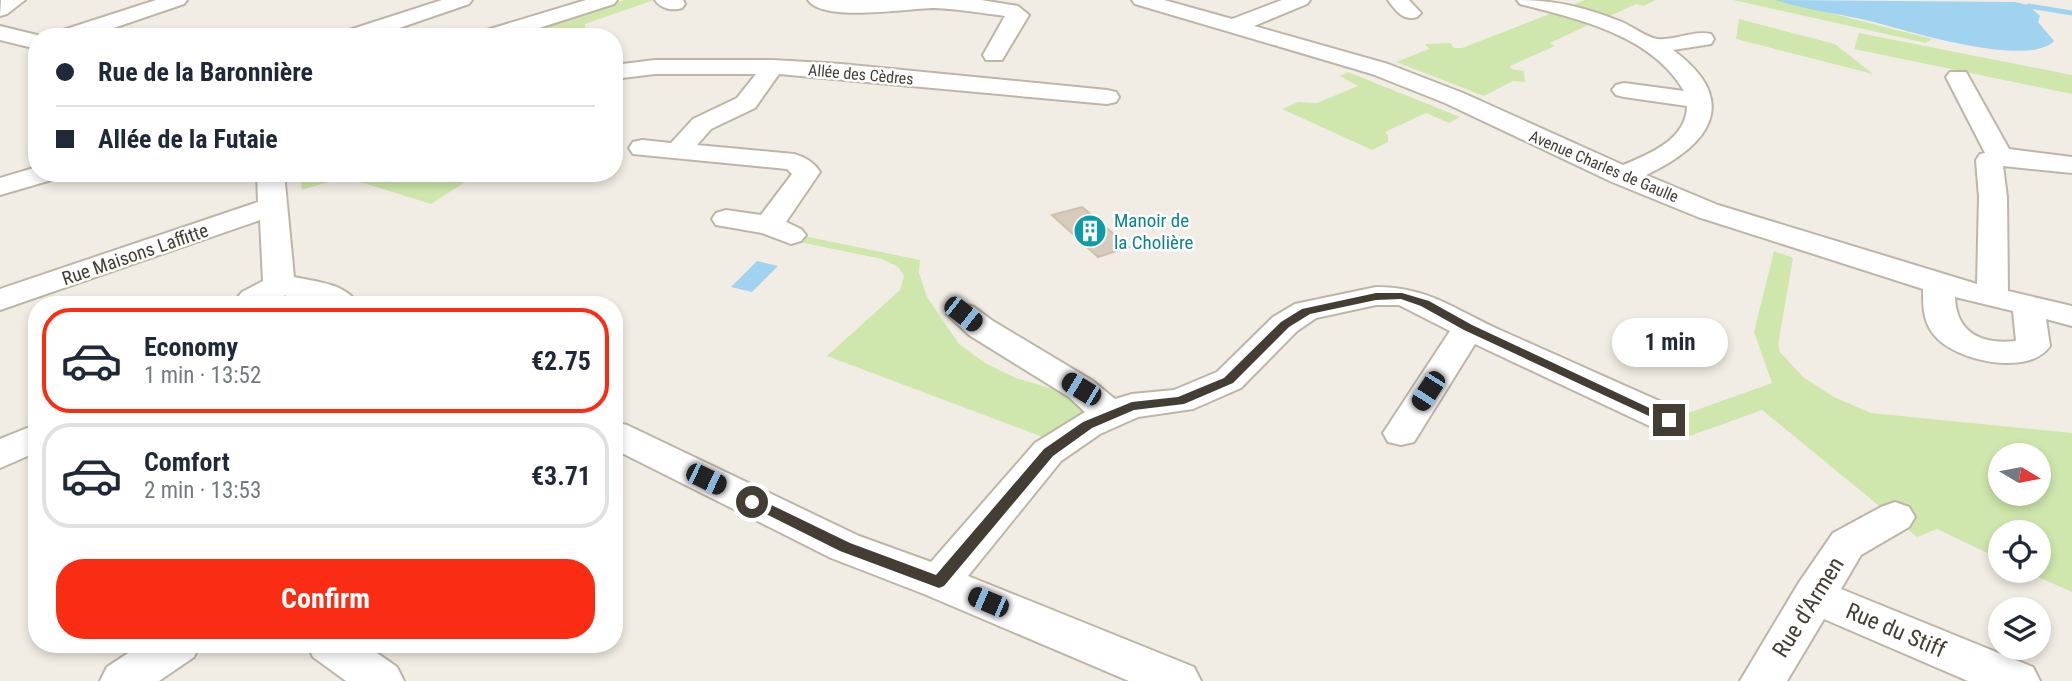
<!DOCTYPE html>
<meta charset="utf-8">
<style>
body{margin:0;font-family:"Roboto Condensed",sans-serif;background:#f2f2f3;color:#1f2937;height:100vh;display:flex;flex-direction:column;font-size:26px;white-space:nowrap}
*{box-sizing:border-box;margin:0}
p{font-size:23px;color:#747a83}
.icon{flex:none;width:38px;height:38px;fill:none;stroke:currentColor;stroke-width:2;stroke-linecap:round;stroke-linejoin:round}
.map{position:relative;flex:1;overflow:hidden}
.drawer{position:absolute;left:28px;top:296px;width:595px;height:357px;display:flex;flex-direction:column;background:#fff;border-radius:28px;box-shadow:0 4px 10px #0003}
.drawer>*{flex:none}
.guide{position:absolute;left:28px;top:28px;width:595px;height:154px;border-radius:28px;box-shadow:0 4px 10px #0003;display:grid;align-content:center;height:154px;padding:0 28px;background:#fff}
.needle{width:46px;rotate:100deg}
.tools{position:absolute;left:1988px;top:443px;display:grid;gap:14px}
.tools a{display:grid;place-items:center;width:63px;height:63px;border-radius:50%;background:#fff;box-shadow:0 4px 10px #0003;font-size:35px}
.end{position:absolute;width:32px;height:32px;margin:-16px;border:9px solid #443d34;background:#fff;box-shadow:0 0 0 4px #fff}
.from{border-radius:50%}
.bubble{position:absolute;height:49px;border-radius:24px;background:#fff;box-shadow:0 4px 10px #0003;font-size:23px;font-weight:700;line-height:49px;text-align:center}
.car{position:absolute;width:21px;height:42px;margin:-21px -10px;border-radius:9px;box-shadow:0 0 5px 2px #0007;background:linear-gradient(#222 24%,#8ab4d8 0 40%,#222 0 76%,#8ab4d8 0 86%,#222 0)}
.guide b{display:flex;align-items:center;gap:24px;height:66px;font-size:26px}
.guide b+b{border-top:2px solid #e0e1e3}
.guide i{width:18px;height:18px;background:#1f2937}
ul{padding:12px 0 0;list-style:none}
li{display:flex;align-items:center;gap:21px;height:105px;margin:0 14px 10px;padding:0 14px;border:4px solid #e0e1e3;border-radius:28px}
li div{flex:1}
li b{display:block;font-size:26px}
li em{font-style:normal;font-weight:700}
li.active{border-color:#fa2c14}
li>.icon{width:63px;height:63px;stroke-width:1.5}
.primary-button{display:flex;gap:14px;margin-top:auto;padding:14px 28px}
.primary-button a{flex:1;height:80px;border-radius:28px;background:#fa2c14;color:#fff;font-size:28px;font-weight:700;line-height:80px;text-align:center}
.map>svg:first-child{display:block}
</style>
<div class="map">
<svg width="2072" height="681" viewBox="0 0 2072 681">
<rect width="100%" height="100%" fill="#f2ede4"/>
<path fill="#cfe7ad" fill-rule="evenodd" d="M624,0H654L585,24L586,37H510Z
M1585,0H1656L1643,6L1636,4L1601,20L1566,8Z
M1733,0H1779L1932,39L1926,43Z
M1560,10L1595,22L1550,43L1555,46L1510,66L1512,69L1524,71L1525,82L1513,81L1484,96L1396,62L1429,49L1425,44L1450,43L1454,48H1462Z
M1739,19L1835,44L1873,74L1736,39Z
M1859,33L2072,75V94L1854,49Z
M1348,72L1460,117L1449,123L1426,113L1385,132L1388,135V142L1372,150L1282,109L1298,102L1317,103L1358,86L1340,76Z
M300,173H479L431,204L344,177L302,190Z
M794,234L920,260L919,273L927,297L959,344L985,363L1016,378L1076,396L1111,415L1051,440L827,356L900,290L904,276L898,267L882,259L780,238Z
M1774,251L1793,258L1778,345L1780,352L1803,377L1834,397L1871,413L2072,433V592L2025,571L2039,570V532H2000V559L1937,529L1917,537L1762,410L1687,437L1660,423L1772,383L1754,332ZM2000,455H2039V494H2000Z"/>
<path fill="#a0d3f0" d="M1776,0L2015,2L2028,5L2040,16L2038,22L2054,41C2027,69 1902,29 1866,20C1836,13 1805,10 1776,0Z
M757,261L778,266L752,292L731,287Z"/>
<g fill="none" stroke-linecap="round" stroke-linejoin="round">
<path stroke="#a0d3f0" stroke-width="5" d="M2029,6L2072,13"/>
</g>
<path fill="#d7cbbd" stroke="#cec0ad" stroke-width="2" d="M1082,207L1129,247L1098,257L1052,215Z"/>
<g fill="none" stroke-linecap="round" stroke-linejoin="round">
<defs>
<path id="minor" d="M25,0L7,14L0,16L1,0Z
M156,0H187L184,4L87,37H54L57,32Z
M442,0H472L469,4L373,37H340L343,32Z
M586,0H617L614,4L511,37H477L480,32Z
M655,0H683L685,4L682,8C673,11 661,9 655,0Z
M808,0H981L1018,6L1029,15L1002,60H986L983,55L1005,16C982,13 958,9 935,8C908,8 824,23 808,0Z
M1132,0H1164L1232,19L1282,0H1310L1307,4L1254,26L1388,64L1463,93L1623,165C1650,154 1687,139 1687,106L1624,97L1616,95L1612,90L1616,85L1624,83L1684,91C1652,35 1578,19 1520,4L1517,0C1556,0 1586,8 1622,22C1633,27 1646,37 1657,39C1675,41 1693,30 1711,34L1714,39L1711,44L1673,50C1742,101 1710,145 1646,175L1718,205L1977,284L1979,197L1976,160L1980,154L1985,153L1946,77L1950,72H1966L2009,149L2072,157V173L2003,166L2007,197L2008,291L2072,306V326L2046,319L2050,346C2029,377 1956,361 1935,336C1923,322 1923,307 1923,289L1698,217L1612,182L1445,103L1372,74L1135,4ZM1955,297L2013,311L2016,341C1982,345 1956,333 1955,297Z
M1388,0H1409L1421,13L1417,17C1403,21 1396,11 1388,0Z
M0,26L37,35L43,37H37V49L0,40Z
M655,60H773L841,64L1107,90L1116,92L1119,97L1116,102L1107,104L779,74L755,108L711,129L697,145L794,154C805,157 814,162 820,172L786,222L801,229L806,235L801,241L791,244L762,233L716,225L712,219L716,213L726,210L761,215L792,174L787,169L633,154L629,148L633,142L642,140L671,143L693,119L737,98L756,74H655L614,79V65Z
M37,167V173H58L55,179L0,195V178Z
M257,173H284L294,277C316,282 345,283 358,304H323L315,300L313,304H281L286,295L266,304H232L242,292L263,281L260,220L0,310V289L258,202Z
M1376,287C1429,287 1455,310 1500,330C1561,357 1621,384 1682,411L1687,420L1682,429L1669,432L1656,429L1475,344L1414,442L1401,445L1388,442L1383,433L1450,331L1399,305H1376L1316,318L1297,331L1241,388L1193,409L1138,417L1100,434L1061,461L968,576L1194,667L1201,681H1129L924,594L831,558L614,449V422L627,425L859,536L931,562L1035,443L1085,412L1069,397L969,335L947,314L952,307L963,304L974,307L993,321L1093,381L1115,399L1132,394L1174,390L1217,372L1273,317L1295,304Z
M37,424V452L0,468V439Z
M1895,502L1909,507L1915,517L1909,527L1861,555L1841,589L2033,667L2040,681H1968L1824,619L1787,681H1740L1798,584L1833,533L1881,507Z
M142,644H200L194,657L159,681H100L107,667Z
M307,644H364L397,667L404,681H346L313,657Z"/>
</defs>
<use href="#minor" stroke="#beb5a7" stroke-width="4"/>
<use href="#minor" fill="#fff" fill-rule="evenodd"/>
</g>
<path fill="#443d34" d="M1376,293H1402L1429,301L1472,325L1675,420L1669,424L1664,423L1464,330L1421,306L1401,299L1376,300L1310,314L1289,327L1233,383L1184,404L1134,410L1092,428L1053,456L944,586L939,588L840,551L748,505L746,502L752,497L757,498L850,543L936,575L1044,449L1083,422L1132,402L1178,397L1224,378L1281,322L1302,309Z"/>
<defs>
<symbol id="building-disc" viewBox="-11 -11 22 22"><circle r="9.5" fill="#0f9aa8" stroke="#fff"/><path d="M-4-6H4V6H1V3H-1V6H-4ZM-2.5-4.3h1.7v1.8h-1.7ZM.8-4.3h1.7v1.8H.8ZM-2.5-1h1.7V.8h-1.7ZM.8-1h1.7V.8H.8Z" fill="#fff"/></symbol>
</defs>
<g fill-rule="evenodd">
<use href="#building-disc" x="1071" y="212" width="38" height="38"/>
</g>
<g text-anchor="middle" stroke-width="5" stroke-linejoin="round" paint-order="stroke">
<g font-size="16" fill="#443d34" stroke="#fff">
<text transform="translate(861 74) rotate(5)" y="6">Allée des Cèdres</text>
<text transform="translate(1604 166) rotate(23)" y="6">Avenue Charles de Gaulle</text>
</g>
<g font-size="19" fill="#0d838f" stroke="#fff" text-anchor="start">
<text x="1114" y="227">Manoir de<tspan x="1114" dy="22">la Cholière</tspan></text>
</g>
<g font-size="19" fill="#443d34" stroke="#fff">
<text transform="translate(135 254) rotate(-19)" y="7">Rue Maisons Laffitte</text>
</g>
<g font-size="23" fill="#443d34" stroke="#fff">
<text transform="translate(1808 607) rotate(-58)" y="8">Rue d'Armen</text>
<text transform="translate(1896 630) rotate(23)" y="8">Rue du Stiff</text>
</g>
</g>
</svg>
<div class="tools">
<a><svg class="needle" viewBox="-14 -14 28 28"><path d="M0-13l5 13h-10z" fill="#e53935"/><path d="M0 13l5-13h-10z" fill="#747a83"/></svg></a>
<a><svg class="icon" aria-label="locate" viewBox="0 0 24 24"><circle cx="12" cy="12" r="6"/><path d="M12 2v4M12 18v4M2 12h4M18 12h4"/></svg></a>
<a><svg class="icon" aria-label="layers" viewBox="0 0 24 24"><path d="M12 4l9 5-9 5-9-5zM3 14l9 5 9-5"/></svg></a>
</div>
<i class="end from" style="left:752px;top:502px"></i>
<i class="end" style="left:1669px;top:420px"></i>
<div class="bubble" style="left:1612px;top:318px;width:116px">1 min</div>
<i class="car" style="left:963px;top:314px;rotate:128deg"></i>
<i class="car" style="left:1081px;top:389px;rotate:301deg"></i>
<i class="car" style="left:1428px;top:391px;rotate:213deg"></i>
<i class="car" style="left:706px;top:479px;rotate:116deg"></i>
<i class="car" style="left:988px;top:602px;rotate:293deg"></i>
<div class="guide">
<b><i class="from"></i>Rue de la Baronnière</b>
<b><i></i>Allée de la Futaie</b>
</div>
<section class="drawer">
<ul>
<li class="active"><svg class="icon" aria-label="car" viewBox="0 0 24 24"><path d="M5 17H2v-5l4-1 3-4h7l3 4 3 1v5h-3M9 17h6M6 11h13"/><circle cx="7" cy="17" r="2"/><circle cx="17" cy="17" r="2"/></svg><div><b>Economy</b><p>1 min · 13:52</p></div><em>€2.75</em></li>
<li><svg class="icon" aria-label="car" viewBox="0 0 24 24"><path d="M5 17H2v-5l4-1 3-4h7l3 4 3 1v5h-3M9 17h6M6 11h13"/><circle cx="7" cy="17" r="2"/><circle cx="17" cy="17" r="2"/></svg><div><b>Comfort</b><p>2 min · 13:53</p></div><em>€3.71</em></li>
</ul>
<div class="primary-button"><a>Confirm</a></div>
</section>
</div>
